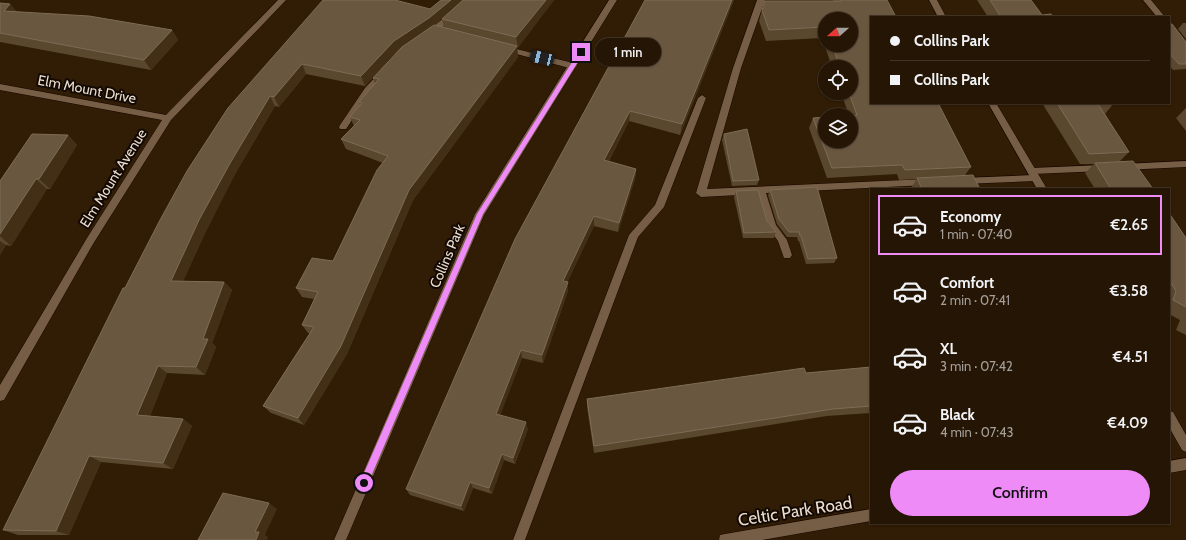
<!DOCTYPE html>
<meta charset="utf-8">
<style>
body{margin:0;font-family:Cabin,sans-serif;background:#2d1e0e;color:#f1f3f6;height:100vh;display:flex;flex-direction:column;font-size:15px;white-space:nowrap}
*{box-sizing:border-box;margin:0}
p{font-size:13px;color:#a39f9a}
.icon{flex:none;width:22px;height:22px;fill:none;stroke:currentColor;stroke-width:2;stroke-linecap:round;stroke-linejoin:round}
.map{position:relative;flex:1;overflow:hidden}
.drawer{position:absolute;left:870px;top:188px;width:300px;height:336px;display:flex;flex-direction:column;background:#251504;border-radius:0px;box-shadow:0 1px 3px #0004,0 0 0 1px #423426}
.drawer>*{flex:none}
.top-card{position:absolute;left:870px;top:16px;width:300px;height:88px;border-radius:0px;box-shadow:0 1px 3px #0004,0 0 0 1px #423426;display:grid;align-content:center;height:88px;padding:0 20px;background:#251504}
.needle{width:26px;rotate:249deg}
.buttons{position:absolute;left:818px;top:12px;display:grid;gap:8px}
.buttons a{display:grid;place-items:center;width:40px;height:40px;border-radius:50%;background:#251504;box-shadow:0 1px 3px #0004,0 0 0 1px #423426;font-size:20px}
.end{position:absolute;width:18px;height:18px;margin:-9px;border:5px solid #ef8bf7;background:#111;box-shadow:0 0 0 2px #111}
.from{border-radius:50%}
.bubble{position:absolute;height:28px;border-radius:14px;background:#251504;box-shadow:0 1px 3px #0004,0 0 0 1px #423426;font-size:13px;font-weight:600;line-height:28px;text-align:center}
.car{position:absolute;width:12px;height:24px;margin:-12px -6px;border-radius:5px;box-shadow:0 0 3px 1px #0007;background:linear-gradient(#222 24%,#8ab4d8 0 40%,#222 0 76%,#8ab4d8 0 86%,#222 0)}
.top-card b{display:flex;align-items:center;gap:14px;height:38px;font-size:15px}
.top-card b+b{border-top:1px solid #423426}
.top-card i{width:10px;height:10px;background:#f1f3f6}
ul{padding:7px 0 0;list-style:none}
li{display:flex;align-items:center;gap:12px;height:60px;margin:0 8px 6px;padding:0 12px;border:2px solid transparent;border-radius:0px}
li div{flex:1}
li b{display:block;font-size:15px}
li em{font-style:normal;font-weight:600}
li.current{border-color:#ef8bf7}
li>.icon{width:36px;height:36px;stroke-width:1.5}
.button{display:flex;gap:8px;margin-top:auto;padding:8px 20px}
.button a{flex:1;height:46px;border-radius:24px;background:#ef8bf7;color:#111;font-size:16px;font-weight:600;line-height:46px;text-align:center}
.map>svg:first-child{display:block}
</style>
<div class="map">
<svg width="1186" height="540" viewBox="0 0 1186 540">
<rect width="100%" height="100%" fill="#311c05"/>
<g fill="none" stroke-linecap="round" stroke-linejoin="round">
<defs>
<path id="service" d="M467,0H475L432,36H426V32Z
M757,0H765L741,68L707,189L927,179L932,182L927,185L766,193L776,225L787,240L792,255L790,258H784L778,241L767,226L757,194L701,197L696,193L733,68Z
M1143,0H1151L1165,17H1157Z
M501,46H504L573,63L577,66L573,69L501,50Z
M383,71L387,74L386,76L371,92L346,129H340L339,127L340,125L365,88L380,72Z
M702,95L706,98L664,207L638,237L525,540H513L629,235L655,205L698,98Z
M1186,161V167L1123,170L1119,167L1123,164Z
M1103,165L1107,168L1103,171L1032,174L1028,171L1032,168Z
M1035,175L1040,178L1035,181L963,184L958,181L963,178Z"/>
<path id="minor" d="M278,0H286L171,120L93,244L4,400L0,401V385L87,238L162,120L0,90V84L166,115Z
M609,0H617L484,215L346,540H334L475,214Z
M929,0H937L946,17H938Z
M988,103H996L1047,189H1037Z
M1169,411L1173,412L1186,435V452L1182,450L1169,427Z
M1186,458V470L1169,473V461Z
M871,509V521L762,540H719L720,535L725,534Z"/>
</defs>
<use href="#service" stroke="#180600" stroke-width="1"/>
<use href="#minor" stroke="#180600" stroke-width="1"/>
<use href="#service" fill="#765e46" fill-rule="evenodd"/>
<use href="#minor" fill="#765e46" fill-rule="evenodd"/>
</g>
<path fill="#59472e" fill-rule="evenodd" d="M323,0L430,9L554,0L517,48L518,57L413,200L347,354L304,425L271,413L263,406L310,333H308L302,325L314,299L302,297L296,288L333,261L383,163L346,149L341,139L354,126L350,117L360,105L359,102L375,84L373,78L400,49L397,51L365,86L306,74L279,107L275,106L235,174L207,229L183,281L224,282L232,290L212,343L216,347L205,375L167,373L150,416L183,419L192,426L173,469L101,462L69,535H18L3,530L125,288ZM443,18L442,19L444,28L434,25Z
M645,0H734L680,135L629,121L609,161L636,169L635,179L618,232L594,226L567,282L568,291L543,363L522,358L500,415L528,429L515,464L504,460L492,494L473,488L464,511L410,495L406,489Z
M833,0H887L871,17L971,167L965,175L980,189H911V188L917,179L899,180L897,174L827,178L809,128L813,118L851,141V115H849L841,93H851V67H832L822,38L766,41L759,21L762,10L833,1ZM825,19L851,45H825Z
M977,0H1031L1042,15L1053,17H988Z
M0,3L10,4L17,12L172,30L178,40L151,70L0,42Z
M1183,23H1186V39L1178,29Z
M1169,24L1186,42V69L1173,70L1169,65Z
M1042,103H1114L1105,114L1129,152L1120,161L1153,189H1095L1085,173L1094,164H1080Z
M1186,108V131L1176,118Z
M724,134L759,180L757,185L732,186L722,140Z
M68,135L77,145L50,189H47L11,246L6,245L0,255V181Z
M770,190L837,258L834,263L806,264L799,241H798L797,237H787L777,224L768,195Z
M736,191L767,221L776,232L774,238H743L734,197Z
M1169,213L1186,238V335L1176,330L1180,320L1169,314Z
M871,367V413L827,416L594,453L587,407V399L806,373Z"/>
<path fill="#422f16" d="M451,0H465L431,28L397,51L365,86L361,76L394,41Z
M546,0H554L518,48L516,37Z
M732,0H734L680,135L682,124Z
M10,4L19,14L4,11Z
M172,30L178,40L151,70L144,60Z
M517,46L518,57L413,200L347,354L304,425L298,418L409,190Z
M302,64L306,74L279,107L274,97Z
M270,96L275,106L235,174L207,229L179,290L171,281L199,220L229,165Z
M630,111L629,121L604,170V160Z
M68,135L77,145L50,189L39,179Z
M636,169L635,179L618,232L619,223Z
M36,179L47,189L11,246L0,236V234Z
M594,216V226L564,290L563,281Z
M0,241L6,245L0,255Z
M224,282L232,290L212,343L216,347L205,375L196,367L203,339Z
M568,282V291L543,363L542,355Z
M521,350L522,358L498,421L496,414Z
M158,366L167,373L148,421L137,415Z
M183,419L192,426L173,469L163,463Z
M526,422L528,429L515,464L513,458Z
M502,454L504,460L492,494L489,488Z
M89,456L101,462L69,535L56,531Z
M470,482L473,488L464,511L461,506Z
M269,503L277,509L265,535L268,537L267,540H256L255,532Z"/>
<path fill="#695740" stroke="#7d6c56" d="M323,0H395L430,9L441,0H451L429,18L394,41L361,76L302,64L274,97L270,96L229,165L199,220L171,281L224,282L203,339H208L196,367L158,366L137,415L183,419L163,463L89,456L56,531L3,530L123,288H125L160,220L187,171L228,108Z
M463,0H546L516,37L442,19Z
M645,0H732L682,124L630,111L604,160L636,169L619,223L594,216L563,281L568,282L542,355L521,350L496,414L526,422L513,458L502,454L489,488L470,482L461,506L406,489L515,239Z
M841,0H887L896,17H871V103H938L971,167L905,170L902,165L832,168L813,118L825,117V141H851V116L857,115L849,93H851V67H840L832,45H851V19H825V27L769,30L762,10L765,1H841Z
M990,0H1031L1042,15L1051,14L1053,17H1001Z
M0,3L10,4L4,11L89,16L172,30L144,60L0,33Z
M1169,24H1172L1186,42V64H1179L1169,53Z
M434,25L517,46L409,190L341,346L298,418L263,406L314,327L302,325L318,292L296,288L312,258L333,261L377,170L388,156L341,139L360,120L350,117L362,103L359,102L379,79L373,78L402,47Z
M1057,103H1114L1098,104L1129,152L1089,154Z
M747,129L759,180L733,181L724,134Z
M32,134L68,135L39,179H36L0,234V181Z
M1133,161L1153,189H1111L1095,163Z
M973,175L980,189H922L917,178Z
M817,187L837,258L808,259L801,236H800L799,232H789L779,219L770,190Z
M758,190L767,221L776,232L744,233L736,191Z
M1169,213L1186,238V307L1173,300L1176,291L1169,280Z
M871,367V406L833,409L594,446L587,399L804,368L806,373Z
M223,493L269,503L255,532H259L256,540H198Z"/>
<path fill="#ef8bf7" d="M579,51L584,52L483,214L367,486H361V480L477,214Z"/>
<g text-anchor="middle" stroke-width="4" stroke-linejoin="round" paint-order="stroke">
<g font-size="14" fill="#ebddd0" stroke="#120902">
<text transform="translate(87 89) rotate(11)" y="5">Elm Mount Drive</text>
<text transform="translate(113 178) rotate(-58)" y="5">Elm Mount Avenue</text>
<text transform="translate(447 256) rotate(-67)" y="5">Collins Park</text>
</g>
<g font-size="17" fill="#ebddd0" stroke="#120902">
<text transform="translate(795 511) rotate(-9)" y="6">Celtic Park Road</text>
</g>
</g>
</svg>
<div class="buttons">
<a><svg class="needle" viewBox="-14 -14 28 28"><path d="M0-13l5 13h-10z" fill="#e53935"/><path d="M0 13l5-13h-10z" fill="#a39f9a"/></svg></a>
<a><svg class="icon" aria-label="locate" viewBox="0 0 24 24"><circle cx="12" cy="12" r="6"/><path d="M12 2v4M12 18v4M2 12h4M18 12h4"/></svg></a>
<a><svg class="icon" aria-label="layers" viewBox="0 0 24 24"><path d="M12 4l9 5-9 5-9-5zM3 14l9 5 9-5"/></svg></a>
</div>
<i class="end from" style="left:364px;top:483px"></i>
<i class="end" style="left:581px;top:52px"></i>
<div class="bubble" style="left:595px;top:38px;width:66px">1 min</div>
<i class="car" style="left:542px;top:58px;rotate:284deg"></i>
<div class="top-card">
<b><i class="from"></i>Collins Park</b>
<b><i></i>Collins Park</b>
</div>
<section class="drawer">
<ul>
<li class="current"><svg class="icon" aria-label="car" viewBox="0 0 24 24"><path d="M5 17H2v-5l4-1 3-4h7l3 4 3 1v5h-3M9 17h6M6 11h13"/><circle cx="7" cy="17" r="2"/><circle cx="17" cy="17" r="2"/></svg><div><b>Economy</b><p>1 min · 07:40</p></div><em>€2.65</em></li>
<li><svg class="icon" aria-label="car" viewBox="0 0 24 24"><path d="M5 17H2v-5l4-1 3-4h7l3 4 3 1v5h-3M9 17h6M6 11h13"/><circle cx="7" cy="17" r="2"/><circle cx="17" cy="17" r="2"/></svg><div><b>Comfort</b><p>2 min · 07:41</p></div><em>€3.58</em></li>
<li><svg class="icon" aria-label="car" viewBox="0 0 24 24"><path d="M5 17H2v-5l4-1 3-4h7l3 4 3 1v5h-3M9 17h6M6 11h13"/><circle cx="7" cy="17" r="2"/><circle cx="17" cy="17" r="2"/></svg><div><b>XL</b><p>3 min · 07:42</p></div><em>€4.51</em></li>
<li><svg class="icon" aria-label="car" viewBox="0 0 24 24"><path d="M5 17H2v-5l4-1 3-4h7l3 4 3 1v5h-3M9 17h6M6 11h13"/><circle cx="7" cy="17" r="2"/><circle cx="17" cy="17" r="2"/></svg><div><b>Black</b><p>4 min · 07:43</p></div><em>€4.09</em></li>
</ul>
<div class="button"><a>Confirm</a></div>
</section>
</div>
